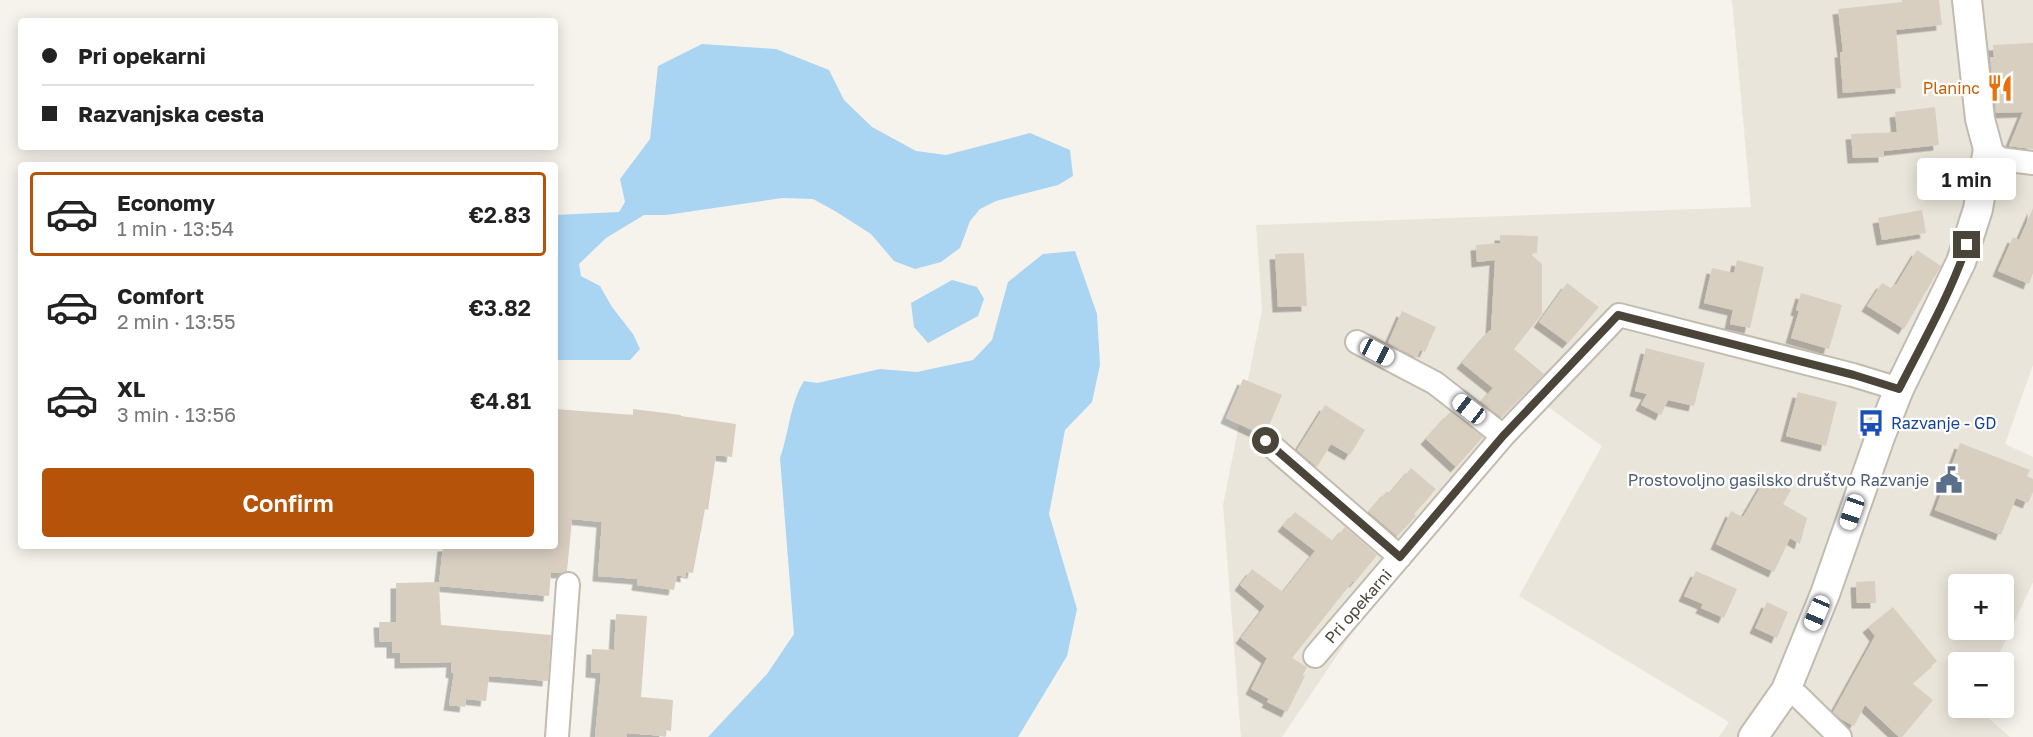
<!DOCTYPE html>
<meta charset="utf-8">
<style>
body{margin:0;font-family:"Golos Text",sans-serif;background:#f6f6f6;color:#222;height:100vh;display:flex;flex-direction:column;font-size:22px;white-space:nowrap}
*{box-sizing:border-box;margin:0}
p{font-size:20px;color:#767676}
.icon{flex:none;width:33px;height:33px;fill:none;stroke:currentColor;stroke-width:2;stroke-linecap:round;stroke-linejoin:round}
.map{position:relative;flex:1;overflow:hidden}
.sheet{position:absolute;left:18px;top:162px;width:540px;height:387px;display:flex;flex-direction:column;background:#fff;border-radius:6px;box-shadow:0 3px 15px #0003}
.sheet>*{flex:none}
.guide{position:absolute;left:18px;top:18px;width:540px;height:132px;border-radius:6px;box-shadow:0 3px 15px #0003;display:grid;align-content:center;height:132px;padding:0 24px;background:#fff}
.buttons{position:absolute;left:1948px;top:574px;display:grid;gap:12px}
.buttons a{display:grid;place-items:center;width:66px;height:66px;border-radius:6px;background:#fff;box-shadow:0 3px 15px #0003;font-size:30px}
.end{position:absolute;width:27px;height:27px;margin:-14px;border:8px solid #4b4439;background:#fff;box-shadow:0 0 0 3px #fff}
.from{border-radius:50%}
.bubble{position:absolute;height:42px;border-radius:6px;background:#fff;box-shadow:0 3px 15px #0003;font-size:20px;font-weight:600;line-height:42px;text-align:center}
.car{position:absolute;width:18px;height:36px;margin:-18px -9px;border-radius:8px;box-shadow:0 0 4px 2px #0007;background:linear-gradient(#fff 24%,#345 0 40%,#fff 0 76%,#345 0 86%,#fff 0)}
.guide b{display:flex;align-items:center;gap:21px;height:57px;font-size:22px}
.guide b+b{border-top:2px solid #e0e0e0}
.guide i{width:15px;height:15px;background:#222}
ul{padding:10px 0 0;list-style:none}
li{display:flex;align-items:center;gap:18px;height:84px;margin:0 12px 9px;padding:0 12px;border:3px solid transparent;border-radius:6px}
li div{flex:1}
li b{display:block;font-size:22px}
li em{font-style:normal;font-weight:600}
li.selected{border-color:#b45309}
li>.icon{width:54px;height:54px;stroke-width:1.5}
.action{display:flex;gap:12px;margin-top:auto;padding:12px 24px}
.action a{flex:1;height:69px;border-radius:6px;background:#b45309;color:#fff;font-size:24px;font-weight:600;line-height:69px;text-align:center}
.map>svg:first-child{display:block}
</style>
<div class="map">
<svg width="2033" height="737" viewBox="0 0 2033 737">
<defs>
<filter id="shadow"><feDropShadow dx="-5.5" dy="5.5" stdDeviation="0" flood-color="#0004"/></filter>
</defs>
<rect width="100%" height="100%" fill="#f6f3ec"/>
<path fill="#eae5da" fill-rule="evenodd" d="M1732,0H2033V365L2005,444L2033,457V582L1995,663H1959V708H1977L2010,737H1719L1729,722L1519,596L1602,446L1544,404L1402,559L1282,737H1241L1223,505L1262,310L1256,225L1751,207ZM1959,585H2004V630H1959Z"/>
<path fill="#a9d4f2" d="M702,44L776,49L829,70L844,100L872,127L916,151L946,155L1030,133L1070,150L1073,176L1058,185L996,201L980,209L970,221L960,248L941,262L915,269L894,261L871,234L835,211L813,199L782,198L666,215H644L606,238L579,264L581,276L600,286L612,307L633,334L640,349L630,360H555V215L619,212L625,202L620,179L650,139L658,66Z
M1075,251L1097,314L1100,365L1092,402L1065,430L1049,514L1077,609L1067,656L1018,737H708L767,674L794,634L780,458C789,433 790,403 804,381L817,383L880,369L917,372L973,360L992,340L1008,282L1043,254Z
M952,280L977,287L984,299L978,316L928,343L914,327L911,303Z"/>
<path fill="#d8cfc1" filter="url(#shadow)" d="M1902,0H1939L1942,25L1896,30L1901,88L1843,93L1840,52H1843L1838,9L1902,2Z
M2033,43V149L2009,146L2023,112L1996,113L1990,57H1994L1993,45Z
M1935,107L1939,145L1884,151V157L1853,158L1851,134L1897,132L1895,112Z
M2033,208V273L2029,284L1998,271L2013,237L2019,240Z
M1922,210L1926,233L1882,240L1878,218Z
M1500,235L1538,236L1537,253L1530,254L1542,264V314L1514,349L1544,374L1501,417L1481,402L1493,388L1462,363L1490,330L1491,331L1495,260L1477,262L1476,245L1500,243Z
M1917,250L1941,266L1904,329L1867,306L1882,283L1891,288L1894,284L1896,285Z
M1304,253L1307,306L1278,307L1275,254Z
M1737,260L1764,267L1750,328L1730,324L1733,310L1704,303L1712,268L1734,273Z
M1567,283L1599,307L1568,343L1539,322Z
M1801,293L1842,305L1829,349L1791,338L1799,311L1796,310Z
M1402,311L1436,327L1425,352L1420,350L1417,358L1388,343Z
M1646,348L1705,363L1694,406L1668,400L1661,415L1641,405L1647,394L1635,391Z
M1243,379L1282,395L1268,428L1261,429L1256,432L1226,418Z
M1798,392L1837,402L1826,446L1786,436Z
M1325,405L1365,430L1350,455L1331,444L1317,467L1297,450Z
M555,409L633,415V409L681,415V416L736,424L732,457L716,455L708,510L705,509L693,573L686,572V577L677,575L674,590L637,585L638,579L598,576L602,522L572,519L567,571L561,573L551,572L549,596L439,586L441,625L551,635L548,681L489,676L486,701L466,699L465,707L449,705L454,673L451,672L452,662L400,663V653H392V642H380L379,622H396V583L439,582V584L443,546H555Z
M1450,412L1483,437L1456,467L1426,439Z
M1960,443L2030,470L2027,476L2033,479V492L2028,503L2016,498L2001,535L1935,510Z
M1411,468L1436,489L1414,514L1416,516L1397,536L1369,512L1387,491L1390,493Z
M1767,476L1791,490L1783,504L1807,518L1800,544L1790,538L1774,572L1716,544L1731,511L1743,517Z
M1295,512L1333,541L1345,527L1377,555L1355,582L1353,581L1292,658L1307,667L1303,675L1305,676L1287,712L1267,702L1269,699L1251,689L1267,658L1241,638L1265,606L1240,585L1252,569L1283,592L1315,551L1283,526Z
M1696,571L1737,589L1724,618L1701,608L1703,604L1684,596Z
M1875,581L1876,603H1857L1856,582Z
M1767,602L1788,612L1777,638L1755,628Z
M1893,607L1937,661L1912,683L1933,700L1902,737H1899L1865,705L1854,726L1841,719L1833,712L1875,636L1868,627Z
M616,614L647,616L641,697L673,700L671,731L665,730L664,736L627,733V737H595L601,673L591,672L592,649L614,650Z"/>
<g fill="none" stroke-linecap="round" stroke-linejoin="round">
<defs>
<path id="minor" d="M1988,149L2000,159L2033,163
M1357,342L1435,383L1503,436
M1266,441L1400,557
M1315,656L1503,436L1619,315L1853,375L1899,389
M1786,690L1798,696L1840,737
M557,737L568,584"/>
<path id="tertiary" d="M1753,737L1786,690L1825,594L1880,437L1899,389L1961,262L1978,209L1988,149L1980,119L1967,0"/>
</defs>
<use href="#minor" stroke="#c2bbae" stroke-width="26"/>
<use href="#tertiary" stroke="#c2bbae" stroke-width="32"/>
<use href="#minor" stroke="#fff" stroke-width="22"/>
<use href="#tertiary" stroke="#fff" stroke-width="28"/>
</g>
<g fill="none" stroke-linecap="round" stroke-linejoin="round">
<path stroke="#4b4439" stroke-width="8" d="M1266,441L1400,557L1503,436L1618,315L1854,375L1899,389C1923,342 1950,295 1967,245"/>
</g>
<defs>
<symbol id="restaurant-bare" viewBox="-9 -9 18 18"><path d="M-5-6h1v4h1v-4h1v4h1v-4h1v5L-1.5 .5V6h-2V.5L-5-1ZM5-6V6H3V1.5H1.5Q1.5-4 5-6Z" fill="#e8710a" stroke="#fff" stroke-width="2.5" paint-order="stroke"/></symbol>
<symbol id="bus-bare" viewBox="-9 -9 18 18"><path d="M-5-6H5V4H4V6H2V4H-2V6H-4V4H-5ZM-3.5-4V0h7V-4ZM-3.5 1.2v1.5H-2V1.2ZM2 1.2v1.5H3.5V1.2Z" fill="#1a4fb4" stroke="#fff" stroke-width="2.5" paint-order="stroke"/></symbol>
<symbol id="civic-bare" viewBox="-9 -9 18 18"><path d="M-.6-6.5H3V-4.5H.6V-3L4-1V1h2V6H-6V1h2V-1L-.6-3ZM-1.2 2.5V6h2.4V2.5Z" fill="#5c6f8a" stroke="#fff" stroke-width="2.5" paint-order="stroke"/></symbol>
</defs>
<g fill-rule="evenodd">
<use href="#restaurant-bare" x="1981" y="69" width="38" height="38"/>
<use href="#bus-bare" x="1852" y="404" width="38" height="38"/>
<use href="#civic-bare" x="1930" y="461" width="38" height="38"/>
</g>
<g text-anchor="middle" stroke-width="4.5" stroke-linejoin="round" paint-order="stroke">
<g font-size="16" fill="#c56008" stroke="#fff" text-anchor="end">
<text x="1980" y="94">Planinc</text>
</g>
<g font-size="16" fill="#164399" stroke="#fff" text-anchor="start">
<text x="1891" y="429">Razvanje - GD</text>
</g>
<g font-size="16" fill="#4e5e75" stroke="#fff" text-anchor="end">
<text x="1929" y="486">Prostovoljno gasilsko društvo Razvanje</text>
</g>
<g font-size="16" fill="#4b4439" stroke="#fff">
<text transform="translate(1358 606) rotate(-49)" y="6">Pri opekarni</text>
</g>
</g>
</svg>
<div class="buttons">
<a>+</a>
<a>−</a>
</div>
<i class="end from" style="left:1266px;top:441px"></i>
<i class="end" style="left:1967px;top:245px"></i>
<div class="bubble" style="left:1917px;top:158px;width:99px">1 min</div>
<i class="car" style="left:1377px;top:352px;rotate:118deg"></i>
<i class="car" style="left:1469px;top:409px;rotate:308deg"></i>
<i class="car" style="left:1852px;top:512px;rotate:199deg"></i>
<i class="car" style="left:1817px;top:613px;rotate:203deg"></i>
<div class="guide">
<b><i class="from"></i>Pri opekarni</b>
<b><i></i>Razvanjska cesta</b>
</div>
<section class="sheet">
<ul>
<li class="selected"><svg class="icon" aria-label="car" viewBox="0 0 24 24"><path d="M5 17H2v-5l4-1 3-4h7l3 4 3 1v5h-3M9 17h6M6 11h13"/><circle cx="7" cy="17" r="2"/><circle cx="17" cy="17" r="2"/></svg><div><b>Economy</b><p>1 min · 13:54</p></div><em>€2.83</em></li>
<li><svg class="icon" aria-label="car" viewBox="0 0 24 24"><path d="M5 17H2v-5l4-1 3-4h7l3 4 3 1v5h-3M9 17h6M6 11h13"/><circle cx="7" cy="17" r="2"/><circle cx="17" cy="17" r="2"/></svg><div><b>Comfort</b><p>2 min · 13:55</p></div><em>€3.82</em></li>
<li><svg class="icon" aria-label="car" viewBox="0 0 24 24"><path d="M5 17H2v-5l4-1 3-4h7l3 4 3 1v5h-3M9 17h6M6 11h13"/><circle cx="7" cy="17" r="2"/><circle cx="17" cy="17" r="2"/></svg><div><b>XL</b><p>3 min · 13:56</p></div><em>€4.81</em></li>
</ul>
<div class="action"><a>Confirm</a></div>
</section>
</div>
